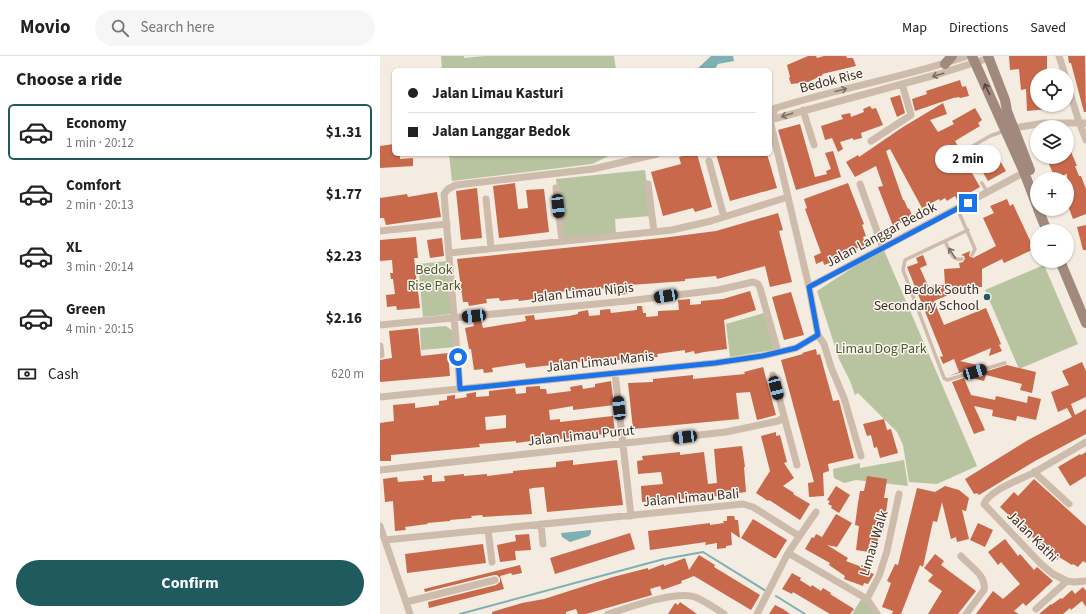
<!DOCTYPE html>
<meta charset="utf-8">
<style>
body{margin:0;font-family:"Source Sans 3",sans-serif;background:#f6f6f6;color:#222;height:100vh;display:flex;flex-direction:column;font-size:15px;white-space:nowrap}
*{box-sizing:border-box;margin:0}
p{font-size:13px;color:#767676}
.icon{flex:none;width:22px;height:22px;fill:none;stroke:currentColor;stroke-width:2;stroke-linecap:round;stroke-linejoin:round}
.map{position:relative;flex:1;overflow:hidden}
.side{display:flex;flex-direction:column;background:#fff;width:380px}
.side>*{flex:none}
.banner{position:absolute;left:12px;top:12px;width:380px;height:88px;border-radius:6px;box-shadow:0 1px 3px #0004;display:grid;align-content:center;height:88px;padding:0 16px;background:#fff}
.tools{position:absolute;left:650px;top:12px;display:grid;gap:8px}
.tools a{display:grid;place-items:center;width:44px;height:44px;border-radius:50%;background:#fff;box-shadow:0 1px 3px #0004;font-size:20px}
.end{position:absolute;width:18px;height:18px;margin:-9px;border:5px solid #1a73e8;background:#fff;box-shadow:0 0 0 2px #fff}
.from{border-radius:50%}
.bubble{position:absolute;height:28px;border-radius:14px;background:#fff;box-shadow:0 1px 3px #0004;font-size:13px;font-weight:700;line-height:28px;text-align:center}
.car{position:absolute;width:12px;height:24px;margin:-12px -6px;border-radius:5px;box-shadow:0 0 3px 1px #0007;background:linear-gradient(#222 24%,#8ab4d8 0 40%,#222 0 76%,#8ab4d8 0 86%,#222 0)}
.banner b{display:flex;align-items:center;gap:14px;height:38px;font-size:15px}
.banner b+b{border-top:1px solid #e0e0e0}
.banner i{width:10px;height:10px;background:#222}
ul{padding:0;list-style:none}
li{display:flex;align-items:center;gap:12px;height:56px;margin:0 8px 6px;padding:0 8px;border:2px solid transparent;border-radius:6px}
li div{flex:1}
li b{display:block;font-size:15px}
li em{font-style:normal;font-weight:700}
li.on{border-color:#1f5a5e}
li>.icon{width:36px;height:36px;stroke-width:1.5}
h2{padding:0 16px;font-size:18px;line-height:48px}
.pay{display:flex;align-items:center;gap:10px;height:44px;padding:0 16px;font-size:15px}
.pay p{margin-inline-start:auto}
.button{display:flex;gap:8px;margin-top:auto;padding:8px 16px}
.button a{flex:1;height:46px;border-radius:24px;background:#1f5a5e;color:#fff;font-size:16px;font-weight:700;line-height:46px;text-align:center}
header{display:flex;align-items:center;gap:24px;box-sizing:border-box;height:56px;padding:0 20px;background:#fff;border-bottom:1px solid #e0e0e0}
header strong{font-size:19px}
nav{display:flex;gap:22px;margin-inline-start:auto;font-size:14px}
.search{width:280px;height:36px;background:#f6f6f6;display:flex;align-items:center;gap:10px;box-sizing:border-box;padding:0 14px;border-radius:22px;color:#767676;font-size:15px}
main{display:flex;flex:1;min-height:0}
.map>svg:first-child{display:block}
</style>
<header>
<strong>Movio</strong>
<div class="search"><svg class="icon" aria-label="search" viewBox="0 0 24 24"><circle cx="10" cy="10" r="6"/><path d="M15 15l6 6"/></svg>Search here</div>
<nav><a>Map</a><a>Directions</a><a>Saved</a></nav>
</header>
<main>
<section class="side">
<h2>Choose a ride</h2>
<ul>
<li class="on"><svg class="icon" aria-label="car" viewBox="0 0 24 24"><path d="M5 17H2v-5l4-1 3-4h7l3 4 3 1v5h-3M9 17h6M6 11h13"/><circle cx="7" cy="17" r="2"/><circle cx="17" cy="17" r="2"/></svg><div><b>Economy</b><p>1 min · 20:12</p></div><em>$1.31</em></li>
<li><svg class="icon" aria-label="car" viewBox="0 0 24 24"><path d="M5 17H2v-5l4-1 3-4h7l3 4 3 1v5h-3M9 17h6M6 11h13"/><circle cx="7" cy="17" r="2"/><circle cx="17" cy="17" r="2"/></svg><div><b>Comfort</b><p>2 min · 20:13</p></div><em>$1.77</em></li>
<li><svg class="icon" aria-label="car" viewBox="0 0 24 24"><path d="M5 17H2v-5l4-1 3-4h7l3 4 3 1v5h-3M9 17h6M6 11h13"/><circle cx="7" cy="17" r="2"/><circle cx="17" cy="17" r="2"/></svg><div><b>XL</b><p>3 min · 20:14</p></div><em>$2.23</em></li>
<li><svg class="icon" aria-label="car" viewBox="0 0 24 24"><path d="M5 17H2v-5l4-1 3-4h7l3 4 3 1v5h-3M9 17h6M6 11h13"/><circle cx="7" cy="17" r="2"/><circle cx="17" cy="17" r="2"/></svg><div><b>Green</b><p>4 min · 20:15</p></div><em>$2.16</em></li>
</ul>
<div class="pay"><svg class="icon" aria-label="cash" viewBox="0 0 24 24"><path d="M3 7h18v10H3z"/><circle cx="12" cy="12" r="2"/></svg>Cash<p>620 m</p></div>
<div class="button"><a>Confirm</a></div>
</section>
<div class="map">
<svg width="706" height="558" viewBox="0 0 706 558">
<rect width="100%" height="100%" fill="#f4ebe1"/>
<path fill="#b8c4a0" d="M61,0H84V2L105,0H234L236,14H62Z
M69,98H233L212,108L72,125Z
M265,114L271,160L235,163L236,178L183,184L176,123Z
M503,192L597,410L557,428L529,426L523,389L517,376L478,337L475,339L470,325L459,303L437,235Z
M68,205L73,258L43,261L38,208Z
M664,209L698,288L639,313L605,234Z
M384,257L394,294L350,301L346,268Z
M66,270L73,275L76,291L41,294L40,272Z
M524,404L528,430L476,424L464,427L454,422L453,413L480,407V412Z
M482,542L495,558H472Z"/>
<path fill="#7fb0b2" d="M331,0H353L354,5L338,8L334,14H316Z
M211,474V477L209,480L190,486L182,481L181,477Z"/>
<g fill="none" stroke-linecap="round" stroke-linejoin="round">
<path stroke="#7fb0b2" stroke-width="2" d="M396,540L425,558
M80,558L284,503L323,496L386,535"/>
</g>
<path fill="#c8694b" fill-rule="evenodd" d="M428,0H436L437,2L444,0H466L467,2H473L476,10L442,18L443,19L428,26L411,28L409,22L410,21L407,9Z
M629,0H667V19H657V49H667L668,53L647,55L646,33L641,34L639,13L630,14Z
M688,0H705L706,56H704L691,7H689Z
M580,24L582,31L586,30L589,40L580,42L579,41L573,42L535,55L532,43L547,38L546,35Z
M520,39L525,57L517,61L510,42Z
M563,47L567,58L550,64L558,76L574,68L572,65L595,52L602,64L598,67L600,70L575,85L585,102L584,103L600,131L577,144L575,140L567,145L565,142L560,145L559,143L542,152L510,93L506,95L523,144H524L528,153L529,152L533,162L513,170L498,131L503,130L496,110L475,121L466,106L478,99L479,101L523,71Z
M490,50L492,53L496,52L503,69L481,77L482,82L473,84V82L460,86L463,93L458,96L452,82L445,84L441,70L463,63L461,59L470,57L471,61L484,56L483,53Z
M420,68L435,121L447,118L446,115L451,113L445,97L453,95L461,121L416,134L398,74Z
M687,86L697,110H695L699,120H701L706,133V158L693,163L687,147V118L675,122L666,101H687Z
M14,88V98H20V103L33,102V110L0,112V90Z
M613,93L626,115L608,125L595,103Z
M309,98H317L332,151L315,156L313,152L283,160L271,116L301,108L299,101Z
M336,98H387L397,132L350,145Z
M135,127L138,153L148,152L146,134L164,133L169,176L119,182L113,130Z
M468,127L484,168L482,169L486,180L483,181L486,189L462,198L463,202L444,209L443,205L436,208L434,200L441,197L425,153L427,152L424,143Z
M97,132L102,182L81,184L76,135Z
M57,136L61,161L6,169L4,162H0V142L27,138L28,141Z
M627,143L630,150L633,148L654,193L624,207L622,203L602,213V231H587L554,245L564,269L606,252L621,288L619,289L622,295L609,300L611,292L580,305L602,310L569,320L579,316L574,303L563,308L560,301L563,300L527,211L538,207L536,202L543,199L547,209L540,212L548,230L565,229L564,213L580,212L579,207L583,206L585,203L584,200L581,199L590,195L589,200L593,202L616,190L603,162L614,157L610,150Z
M398,157L403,174L399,175L412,226L390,231L385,210L337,223L336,220L305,223V225L250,229V232H247L248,238L236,239L235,231L210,234V232L172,237L173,244L161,245V242L139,245L138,243L120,245L119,242L106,243L107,247L89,250L88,246H83L77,203L282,182L336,175Z
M706,169V194H703L697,171Z
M36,181L38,202H34L40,252L17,254L16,250L7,251L6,239L15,238L13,223H11L10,217H13L12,204L0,205V184Z
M62,182L64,200L50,202L47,184Z
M370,235L376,254L344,264L347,293L324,296L315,298L314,295L305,297V294L277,298L278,301H272L273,303L260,304V301L224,306V303L146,312L145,307L112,312L113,316L104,317L103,313L94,314L91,293H89L85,272L94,270L93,265L101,264L103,272L146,265L145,260L154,259L155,264L189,260L198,258V256L208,254L209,260L220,259V254L230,253L231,257L257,254V250H262L263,257H266V261L278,260V255L299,254L298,244L310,243V249L321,248V245L343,243Z
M411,236L424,279L404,284L392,241Z
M38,272L41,300L68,297L70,320L0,326V304L12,302L9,275Z
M436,293L437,299L440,298L453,345L459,344L474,402L448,408L449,415L443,417L444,440L429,441L428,427L434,426L401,304L423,298L422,297Z
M702,306L706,315V341L691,348L695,359L706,353V378L655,405L599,439L597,437L594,438L585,423L648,384L692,361L687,352L678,356L671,336L689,329L682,315Z
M627,309L656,316L652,337L640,334L642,328L606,319L604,325L588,321Z
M383,311L396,359L377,364L370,336L356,337L359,363L253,373L248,327L273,326V323L313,319V323L365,318L364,316Z
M584,322L591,339L615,344L616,340L647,347L648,340L661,343L656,364L637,360L636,365L612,360L613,354L594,350L605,374L594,378L572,326Z
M231,325L234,349L193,354V350L169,354L170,364L180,363V366L233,360L235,377L173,384H159L136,387V385L99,388L100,391L11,399V405H0V367L14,365L13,349L35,347V352L59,349V345L67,344V340L75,339V343L87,341L86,338L96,336V341L109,340V335L135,332L136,338L146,337V331L160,330V333H166L167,338L191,335L190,331L202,329L203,333L215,331V328ZM126,359V372L106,374L105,361Z
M504,363L507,374L511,373L518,397L500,402L497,391L494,392L491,379L487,380L483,368Z
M396,376V380L400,379L407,406L404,407L414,422L403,430L414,437L413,438L430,448L420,464L389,444L388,445L376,437L390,415L381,380Z
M362,390L365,411H364L366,436L351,438V437L338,438V440L329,441L262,446L261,430L283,428L281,416L258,418L257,405L263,404L262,400L300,396V399L324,396L328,428L337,427L334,393Z
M706,396V420L690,430L678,411L700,398L701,399Z
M193,404V409L237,404L243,449L167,456L164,431L153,432L149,433L152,458L103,461L102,459L91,460L92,462L70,464V465L47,467L48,468L25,471L26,474L15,475L13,445L5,446L3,423L17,421L18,426L44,424L43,420L52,419V426L65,425L64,420L84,418V420L107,418V420L133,417V415L176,411V406Z
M487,420L507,423L504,442H508L503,477L499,476L496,497L476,494L479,470L475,469L478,447L480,435H484Z
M654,423L706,470V507L703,505L698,511L693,508L692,509L679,501L677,504L668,498L670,493L661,488V489L620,451L634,436L638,440Z
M456,430L470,439L459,457L451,452L452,450L448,448L450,445L447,444Z
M565,430L579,434L589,442L586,455L582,454L589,483L577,486L576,481L571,483L562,446L557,466L553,465L543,511L540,509L521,558H512L513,555L502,551L511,527L507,525L515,508L518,509L537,432L555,436Z
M456,458L472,467L457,491L447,489L468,502L466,505L487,513L486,515L494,518L488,528L484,527L483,530L464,523L465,520L449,509L450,507L425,493L432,481L434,482L436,478L442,481Z
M347,460H354L355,464H358L360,482L351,476L352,489L346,490V492L337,493V487L325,489L326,486L270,494L268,475L330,467V469L344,467L343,465H347Z
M373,463L407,484L396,502H394L361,482Z
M598,467L613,474L605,491L590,484Z
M250,477L255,493L175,518L170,502Z
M149,478L151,494L135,495L136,504L120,506L117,489L136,485L135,479Z
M625,483L638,500L640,498L654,514L657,511L673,525L646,550L643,547L634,555L639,558H596L613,535L623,543L640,528L621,506L618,509L608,496Z
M103,488L106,507L27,517L25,498Z
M555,498L564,505L561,509L596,535L578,558H548L562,535L548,525L553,519L544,512Z
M319,499L335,509L334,511L380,539L371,554L314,520L301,525L302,527L282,534L280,530L270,533L272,539L206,558H198L196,553L186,556V558H112V556L142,547L164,543L233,521L268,512V514L284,508V510L305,502L309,514Z
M140,509L142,517L132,519L131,517L120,520L124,533L49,552L48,546L116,529L120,526V522L117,519H114L45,536L44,533Z
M412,517L421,522L420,524L431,531L432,529L441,535L443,532L451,537L450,538L474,553L470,558H450L413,536L412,538L402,533Z
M703,531L706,535V551L702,545L691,554L690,552L683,558H659L671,548V549L681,542L682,543L692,534L695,538Z
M300,546L317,558H288L295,547L298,549Z
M395,549L403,553L410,558H389Z"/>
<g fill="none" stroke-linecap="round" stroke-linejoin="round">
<path stroke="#cdbbac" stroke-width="3.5" d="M591,91L610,80L624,75
M602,127L607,136
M577,152L595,193L592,199
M588,174L525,204L523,214L564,322L567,324L625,307
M565,185C569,193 571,205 582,203"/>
<path stroke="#cdbbac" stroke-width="7" d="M679,0L685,19
M687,27L699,66L706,84
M396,52L390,64L429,231L438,279L444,288L451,311L464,342L481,400
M393,53C457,32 524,22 587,0
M423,54L434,89
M390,64L559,18L609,2
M629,73L664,67H706
M491,85L531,59L522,28
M329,105L344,161
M268,128L274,176
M480,128L503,192
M176,132L182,185
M106,143L111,192
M0,175L67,168
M69,197L292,174L331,165L408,141
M429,231L647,115
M0,269L247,245L338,234L373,226L378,228L380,232L398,296
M0,290L1,299
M235,317L251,460
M393,319L417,409
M80,333L64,138L68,133L76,129L213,113L277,98
M0,341L335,307L382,300L416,292L438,279
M706,386C689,396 672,406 655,416C642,423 609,434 604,448L661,508L673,518L687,525L694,526L706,525
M0,414L346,376L398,365L404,362
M654,416L689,448
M161,468L163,488
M0,470L30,558
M108,474L112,506
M5,484L363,448L373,451L419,480
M408,497L487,543L497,558
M581,500C589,510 607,519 604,534L586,558
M487,543L499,520L507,495L519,438
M26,546L115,524
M656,553L687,525
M228,558C248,552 295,534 315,541C325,545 335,552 344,558
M377,558L408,497L436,456"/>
<path stroke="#a18a7d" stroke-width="10" d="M592,0L644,116L657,150
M608,0L625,44L627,55L650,114
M565,8L572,0
M658,153L667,175
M680,205L706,267"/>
</g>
<defs><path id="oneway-shaft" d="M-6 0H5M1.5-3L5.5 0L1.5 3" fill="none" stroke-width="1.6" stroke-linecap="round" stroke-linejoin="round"/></defs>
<g stroke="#7d6f65">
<use href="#oneway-shaft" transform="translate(558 19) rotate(164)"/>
<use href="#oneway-shaft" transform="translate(461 34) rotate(-14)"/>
<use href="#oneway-shaft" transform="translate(407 59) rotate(162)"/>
<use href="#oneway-shaft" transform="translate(572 197) rotate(-122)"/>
</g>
<use stroke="#544640" href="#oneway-shaft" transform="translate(607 33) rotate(-115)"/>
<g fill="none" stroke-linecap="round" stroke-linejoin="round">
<path stroke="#1a73e8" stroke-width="5" d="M78,301L80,333L335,307L382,300L416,292L438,279L429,231L588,147"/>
</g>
<circle fill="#1f5a5e" stroke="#fbf5ee" stroke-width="1.5" cx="607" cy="241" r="4"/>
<g text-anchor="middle" stroke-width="3" stroke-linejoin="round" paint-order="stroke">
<g font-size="14" fill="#3b302b" stroke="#fbf5ee">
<text transform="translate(451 24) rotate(-14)" y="5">Bedok Rise</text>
<text transform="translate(501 178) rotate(-28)" y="5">Jalan Langgar Bedok</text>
<text transform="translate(202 236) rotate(-6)" y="5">Jalan Limau Nipis</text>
<text transform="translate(220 305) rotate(-6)" y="5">Jalan Limau Manis</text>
<text transform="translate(201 379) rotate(-6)" y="5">Jalan Limau Purut</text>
<text transform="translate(311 441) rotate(-5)" y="5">Jalan Limau Bali</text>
<text transform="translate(653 480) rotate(45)" y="5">Jalan Kathi</text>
<text transform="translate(493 487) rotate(-73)" y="5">Limau Walk</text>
</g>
<g font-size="14" fill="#4a5a2e" stroke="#fbf5ee">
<text x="54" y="218">Bedok<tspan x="54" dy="16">Rise Park</tspan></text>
<text x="501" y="297">Limau Dog Park</text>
</g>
<g font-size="14" fill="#3b302b" stroke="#fbf5ee" text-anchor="end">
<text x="599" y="238">Bedok South<tspan x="599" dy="16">Secondary School</tspan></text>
</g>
</g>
</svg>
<div class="tools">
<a><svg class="icon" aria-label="locate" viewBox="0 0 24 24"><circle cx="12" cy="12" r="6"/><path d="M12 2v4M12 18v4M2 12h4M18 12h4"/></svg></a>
<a><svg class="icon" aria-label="layers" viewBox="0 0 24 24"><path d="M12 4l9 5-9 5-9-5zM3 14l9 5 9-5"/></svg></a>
<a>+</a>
<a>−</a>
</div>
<i class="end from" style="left:78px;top:301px"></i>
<i class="end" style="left:588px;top:147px"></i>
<div class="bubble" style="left:555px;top:89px;width:66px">2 min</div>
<i class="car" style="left:178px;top:150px;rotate:174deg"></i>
<i class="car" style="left:286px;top:240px;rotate:261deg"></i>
<i class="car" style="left:94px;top:260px;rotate:264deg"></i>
<i class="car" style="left:595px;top:316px;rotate:73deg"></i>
<i class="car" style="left:396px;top:332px;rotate:165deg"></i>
<i class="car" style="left:239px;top:352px;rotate:354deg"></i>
<i class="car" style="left:305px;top:381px;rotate:263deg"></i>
<div class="banner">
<b><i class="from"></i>Jalan Limau Kasturi</b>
<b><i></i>Jalan Langgar Bedok</b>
</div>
</div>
</main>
